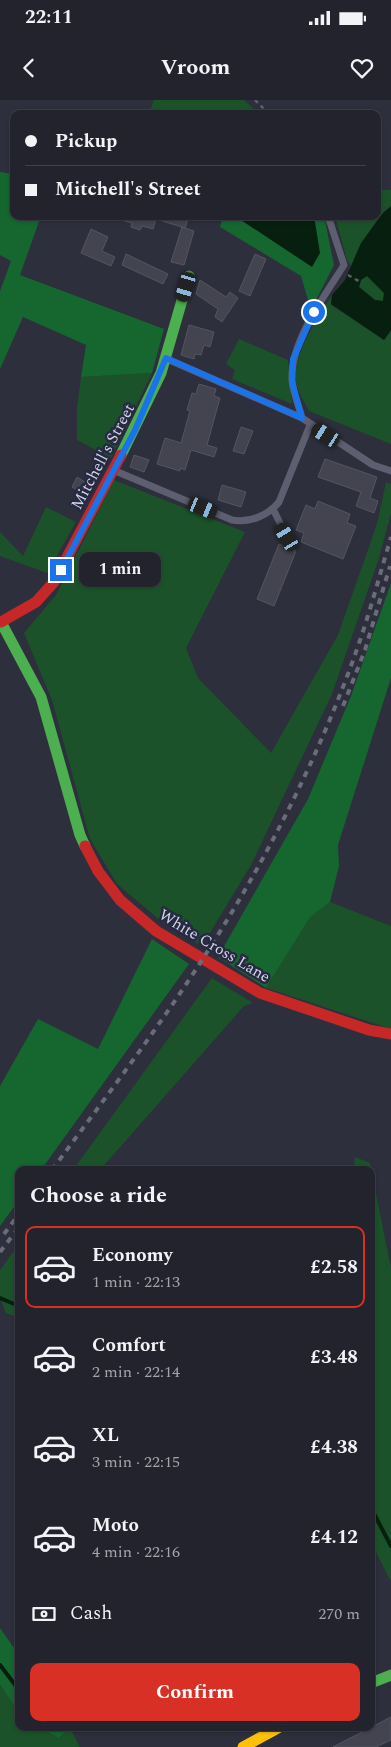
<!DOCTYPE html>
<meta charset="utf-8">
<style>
body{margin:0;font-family:Spectral,serif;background:#2e2f39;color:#f1f3f6;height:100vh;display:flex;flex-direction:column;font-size:19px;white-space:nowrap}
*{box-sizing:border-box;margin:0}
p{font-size:16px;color:#a2a4aa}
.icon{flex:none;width:28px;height:28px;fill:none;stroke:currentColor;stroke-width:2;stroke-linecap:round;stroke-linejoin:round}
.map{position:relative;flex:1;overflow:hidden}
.side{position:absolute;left:15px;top:1066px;width:360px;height:565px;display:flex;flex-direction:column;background:#22232d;border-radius:10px;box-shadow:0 1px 4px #0004,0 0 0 1px #3f4049}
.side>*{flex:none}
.banner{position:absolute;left:10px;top:10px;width:371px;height:110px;border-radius:10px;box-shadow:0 1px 4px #0004,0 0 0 1px #3f4049;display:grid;align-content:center;height:110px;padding:0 15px;background:#22232d}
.end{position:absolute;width:22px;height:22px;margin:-11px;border:6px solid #1a73e8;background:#fff;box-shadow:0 0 0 2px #fff}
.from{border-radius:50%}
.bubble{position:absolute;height:35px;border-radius:10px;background:#22232d;box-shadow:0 1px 4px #0004,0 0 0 1px #3f4049;font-size:16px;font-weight:700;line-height:35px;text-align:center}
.car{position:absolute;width:15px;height:30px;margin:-15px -8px;border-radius:6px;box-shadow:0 0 4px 1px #0007;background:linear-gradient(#222 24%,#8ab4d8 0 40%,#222 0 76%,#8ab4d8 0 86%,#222 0)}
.banner b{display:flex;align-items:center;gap:18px;height:48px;font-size:19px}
.banner b+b{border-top:1px solid #3f4049}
.banner i{width:12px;height:12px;background:#f1f3f6}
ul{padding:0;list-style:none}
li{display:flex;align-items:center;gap:15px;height:82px;margin:0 10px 8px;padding:0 5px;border:2px solid transparent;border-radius:10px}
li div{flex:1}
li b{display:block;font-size:19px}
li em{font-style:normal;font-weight:700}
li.selected{border-color:#d93025}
li>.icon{width:45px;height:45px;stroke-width:1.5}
h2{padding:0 15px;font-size:22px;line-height:60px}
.pay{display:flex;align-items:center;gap:12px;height:55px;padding:0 15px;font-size:19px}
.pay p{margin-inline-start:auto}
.cta{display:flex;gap:10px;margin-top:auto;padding:10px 15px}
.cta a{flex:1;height:58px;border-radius:10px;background:#d93025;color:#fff;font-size:20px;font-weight:700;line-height:58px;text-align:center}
.status{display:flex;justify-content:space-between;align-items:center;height:35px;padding:0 25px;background:#22232d;direction:ltr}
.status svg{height:14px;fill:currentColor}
header{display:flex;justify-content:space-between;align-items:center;height:65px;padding:0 15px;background:#22232d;font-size:22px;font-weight:700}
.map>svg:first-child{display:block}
</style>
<div class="status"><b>22:11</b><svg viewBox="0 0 49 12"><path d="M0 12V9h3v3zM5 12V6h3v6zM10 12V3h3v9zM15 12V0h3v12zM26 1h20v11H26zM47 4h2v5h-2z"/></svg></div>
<header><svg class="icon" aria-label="back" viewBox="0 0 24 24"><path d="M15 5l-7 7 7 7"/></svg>Vroom<svg class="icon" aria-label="heart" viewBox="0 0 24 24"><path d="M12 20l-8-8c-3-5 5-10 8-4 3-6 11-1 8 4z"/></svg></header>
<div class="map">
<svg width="391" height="1647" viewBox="0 0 391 1647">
<rect width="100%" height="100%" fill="#2d2f3c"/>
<path fill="#1b522a" d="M154,0H244L259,14H149Z
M378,90H391V106C372,122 361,144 352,167L347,160L335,116H378Z
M367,176L384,193L383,201L375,200L359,187L361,180Z
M332,195L331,205L384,240L391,231V344L309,311C305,303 299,294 297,286C289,258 318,218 332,195Z
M239,239L288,260L292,304L232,279L235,270L226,264Z
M152,273L111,358L77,340V308L81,277Z
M114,380L245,432L186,548L198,578L271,653L338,535L377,424L386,382L391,384V413L379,458L332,594L251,765L202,846L161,821L117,784L90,739L52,600L24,533L56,495Z
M46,407L76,422L47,473L0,456V432L23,456Z
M330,802L391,826V929L266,888L310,816Z
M212,878L253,903L244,906L100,1070H73Z
M355,1057L370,1063L391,1169V1482L371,1442V1070H354Z
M19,1144V1218L6,1213L0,1198V1170Z
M0,1585L19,1612V1628H40L59,1638L70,1628L80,1647H0Z"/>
<path fill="#166630" d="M0,72L14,74V116H41L20,175L164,229L152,273L81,277L86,245L23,217L0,269V191L11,161L0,155Z
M223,116H235L312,166L314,116H324L334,165L311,210L301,176L220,127Z
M391,483V578L338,745L339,766L330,802L310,817L266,888L218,857L308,699L351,596Z
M152,839L189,864L41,1070H19V1100L0,1126V986L38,919L98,949Z
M0,1528L19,1555V1612L0,1585Z
M40,1628H70L59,1638Z"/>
<path fill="#071f0e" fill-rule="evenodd" d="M391,106V230L384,240L331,204L332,195L345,180L361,143L383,113ZM367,176L384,193L383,201L375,200L359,187L361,180Z
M235,116H314L320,153L312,167Z"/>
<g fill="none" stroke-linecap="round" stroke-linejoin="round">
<path stroke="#071f0e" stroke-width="4" d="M0,1198L19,1206
M371,1408L391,1446
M0,1565L19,1590"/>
</g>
<path fill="#43444f" stroke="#535560" d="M118,116H189L185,128L156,119L153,129L142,126L140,130L131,127L132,123L118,119Z
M182,127L194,131L184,165L171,162Z
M91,129L108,137L102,151L115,157L111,166L81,153Z
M126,154L168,174L163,184L122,165Z
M255,154L266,159L250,196L239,191Z
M200,180L226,197L230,192L238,198L222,222L215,217L218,209L196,194Z
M189,225L214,232L210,247L204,245L201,255L195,254L194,259L181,255Z
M199,284L216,289L214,296L220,298L207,345L217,348L214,357L191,350L185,370L180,368V371L157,364L165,338L181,343L190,311L187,310L192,293L196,294Z
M241,327L253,331L244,354L233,351Z
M134,355L149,360L144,372L130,367Z
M325,359L377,377L370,398L378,401L374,413L356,406L361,392L318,377Z
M77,377L91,386L87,395L72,387Z
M222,385L246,392L241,407L218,400Z
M318,401L350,414L347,423L356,426L343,459L301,442L304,433L296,430L306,405L315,409Z
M279,444L296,451L274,506L257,499Z
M391,1617V1640L376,1647H333Z"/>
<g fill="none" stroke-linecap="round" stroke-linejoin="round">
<path stroke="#5e5f6d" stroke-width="2.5" stroke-dasharray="4 4" stroke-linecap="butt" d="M255,0L269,14
M348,175L362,183"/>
<path stroke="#5d5f70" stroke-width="7" d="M328,116L344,165C324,197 290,242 292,280C293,293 299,306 302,318L373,365L391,371
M167,259L302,318
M113,370L232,420C249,423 268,416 279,402L310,325
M273,409L287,437"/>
<path stroke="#4caf50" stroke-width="11" d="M121,355L161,273L189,176
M1,522L41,597L80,735L85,746
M371,1583L391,1575"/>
<path stroke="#ffc107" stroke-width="11" d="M243,1647L278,1628"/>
<path stroke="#c62828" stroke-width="11" d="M1,522L36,502L54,482L121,355
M85,746L98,771L120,800L156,831L260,893L369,930L391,934"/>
<path stroke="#6a6c7a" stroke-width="4" stroke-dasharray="6 6" stroke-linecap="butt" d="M343,606L365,550L390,466
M52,1070C105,998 161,925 209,849C268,757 321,652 357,549C370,512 380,474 391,437
M4,1134L19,1114
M0,1152L19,1127"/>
</g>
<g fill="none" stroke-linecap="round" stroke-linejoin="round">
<path stroke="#1a73e8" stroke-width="6" d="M61,470L135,330L166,258L302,318L292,282L293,259L314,212"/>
</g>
<g text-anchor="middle" stroke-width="5" stroke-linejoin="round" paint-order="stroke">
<g font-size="16" fill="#d2d5e5" stroke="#272a42">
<text transform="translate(102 356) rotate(-62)" y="6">Mitchell's Street</text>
<text transform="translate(215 845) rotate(31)" y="6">White Cross Lane</text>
</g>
</g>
</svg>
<i class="end from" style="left:314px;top:212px"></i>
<i class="end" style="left:61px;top:470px"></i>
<div class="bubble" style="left:79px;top:452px;width:82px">1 min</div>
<i class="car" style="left:186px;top:187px;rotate:197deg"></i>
<i class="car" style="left:326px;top:335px;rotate:303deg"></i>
<i class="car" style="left:203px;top:408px;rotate:112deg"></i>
<i class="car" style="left:287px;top:437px;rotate:329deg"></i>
<div class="banner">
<b><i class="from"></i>Pickup</b>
<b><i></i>Mitchell's Street</b>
</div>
<section class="side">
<h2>Choose a ride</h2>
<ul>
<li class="selected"><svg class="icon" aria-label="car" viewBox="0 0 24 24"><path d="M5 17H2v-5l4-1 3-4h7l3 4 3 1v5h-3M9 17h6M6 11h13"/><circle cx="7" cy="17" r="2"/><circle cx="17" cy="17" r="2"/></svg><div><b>Economy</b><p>1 min · 22:13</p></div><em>£2.58</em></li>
<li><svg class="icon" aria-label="car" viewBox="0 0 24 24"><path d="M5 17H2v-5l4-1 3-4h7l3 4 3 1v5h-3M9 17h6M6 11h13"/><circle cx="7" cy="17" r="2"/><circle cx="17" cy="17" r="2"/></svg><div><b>Comfort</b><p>2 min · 22:14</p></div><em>£3.48</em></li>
<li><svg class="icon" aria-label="car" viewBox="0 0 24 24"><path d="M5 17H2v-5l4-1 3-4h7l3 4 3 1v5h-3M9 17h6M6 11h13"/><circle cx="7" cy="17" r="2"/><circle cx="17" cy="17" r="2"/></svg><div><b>XL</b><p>3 min · 22:15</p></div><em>£4.38</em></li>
<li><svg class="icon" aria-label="car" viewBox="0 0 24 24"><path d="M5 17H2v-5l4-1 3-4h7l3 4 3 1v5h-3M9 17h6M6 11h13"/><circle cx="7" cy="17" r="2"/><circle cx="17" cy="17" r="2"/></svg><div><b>Moto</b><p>4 min · 22:16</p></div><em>£4.12</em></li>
</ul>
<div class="pay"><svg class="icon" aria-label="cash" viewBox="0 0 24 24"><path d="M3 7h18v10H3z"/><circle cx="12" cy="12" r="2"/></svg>Cash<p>270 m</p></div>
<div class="cta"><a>Confirm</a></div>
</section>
</div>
